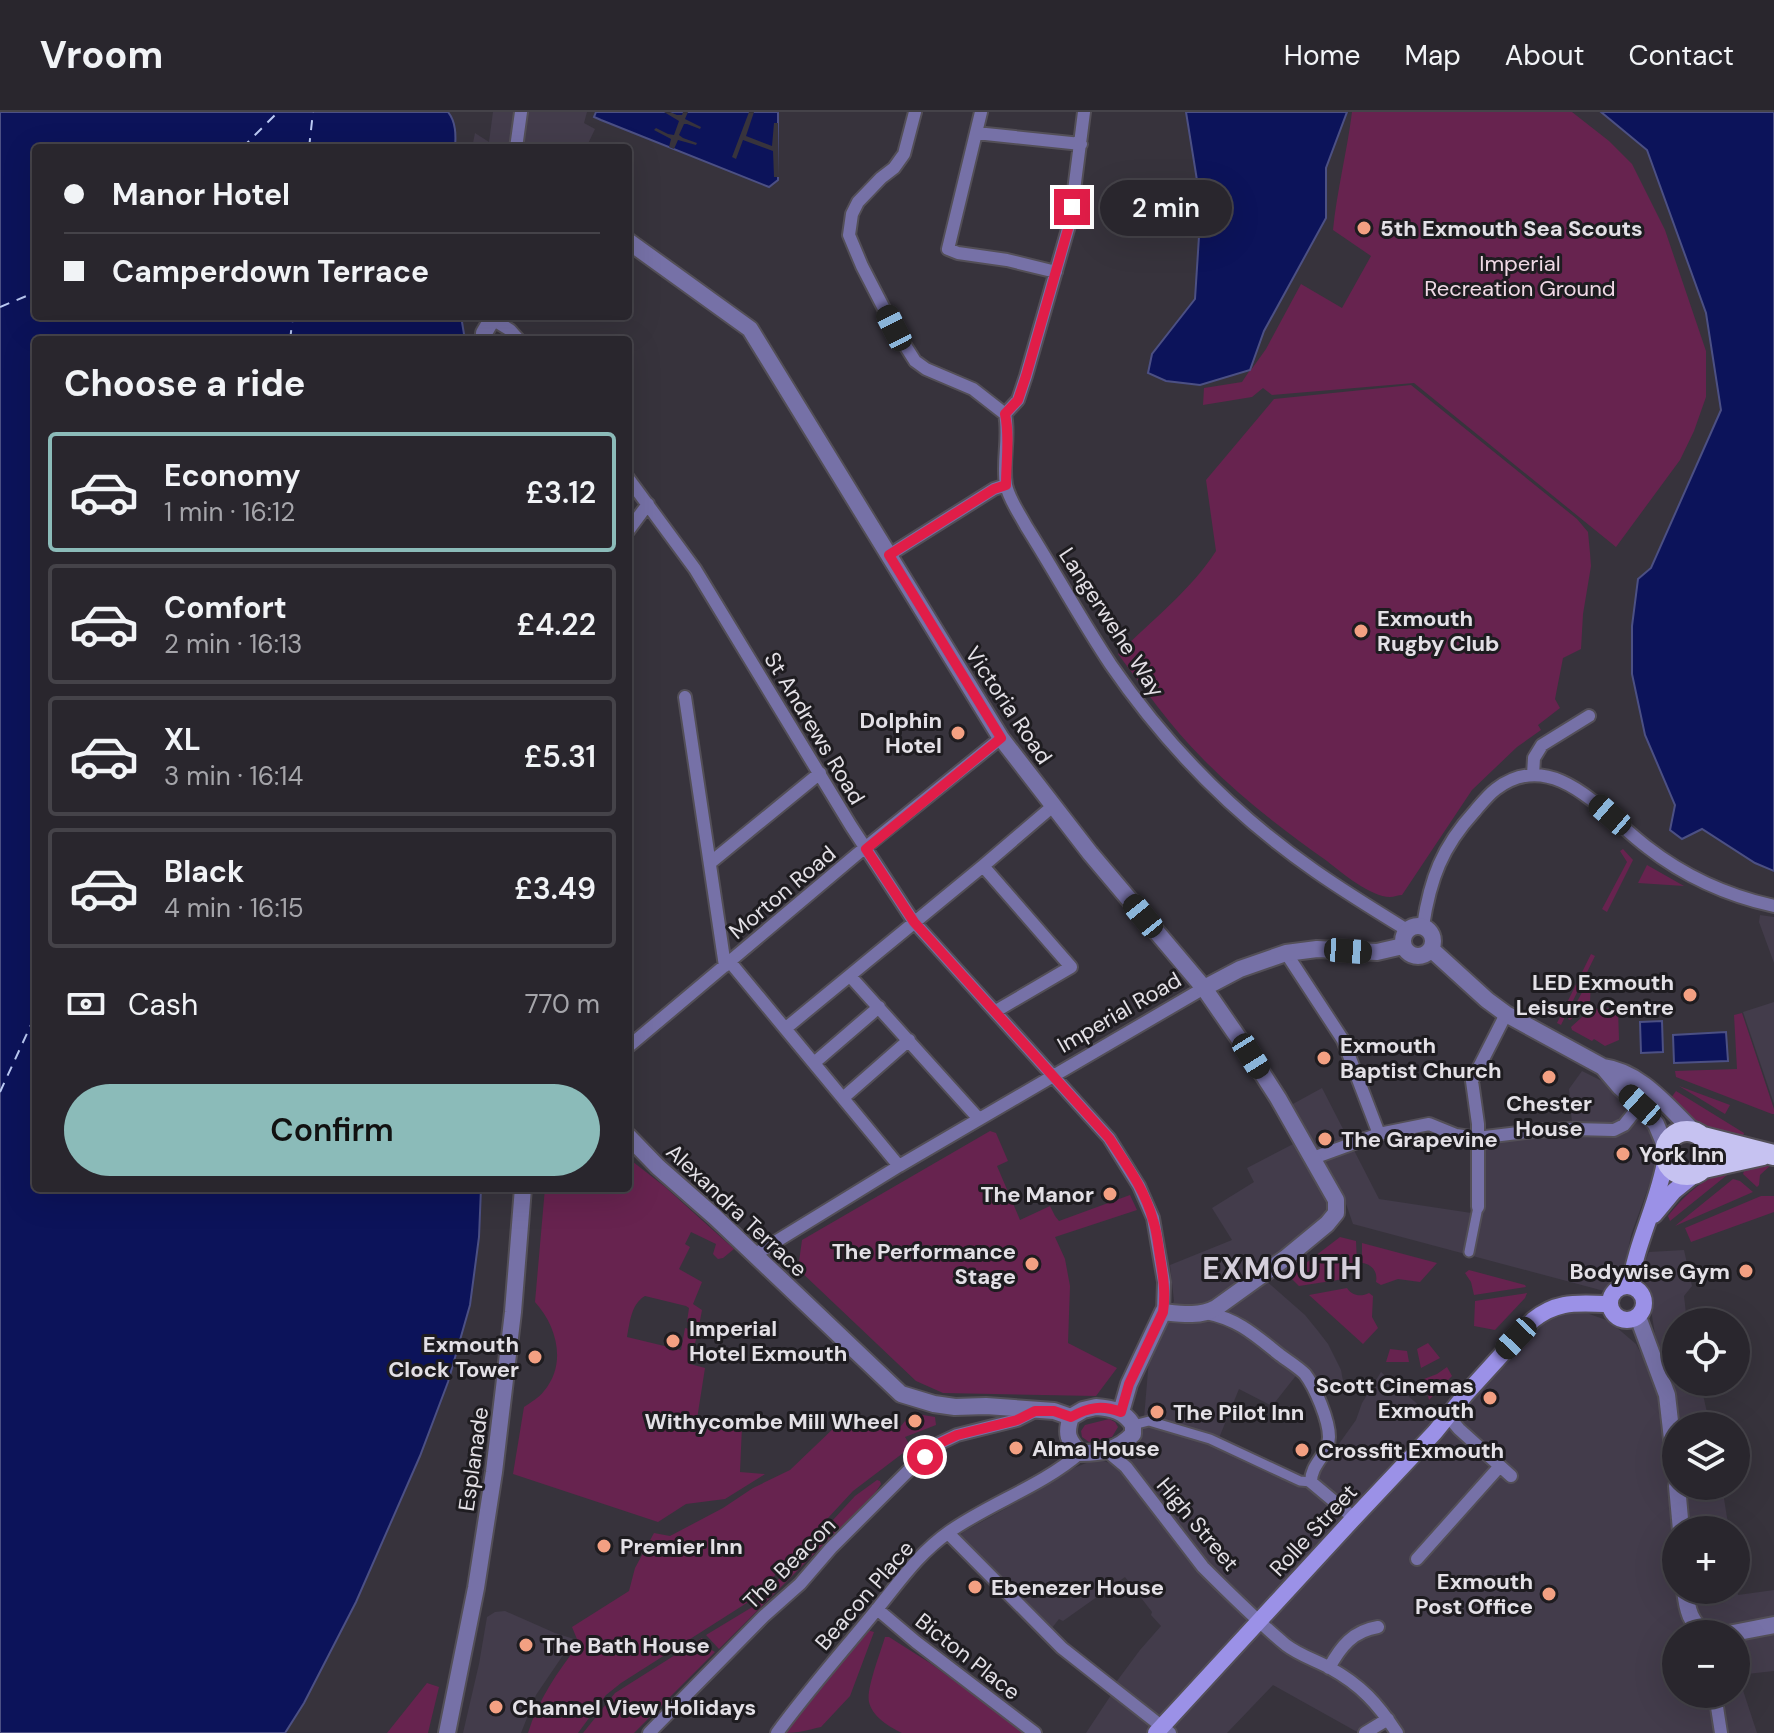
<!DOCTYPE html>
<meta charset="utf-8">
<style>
body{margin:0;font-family:"DM Sans",sans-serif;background:#312e35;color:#f1f3f6;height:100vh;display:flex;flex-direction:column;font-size:30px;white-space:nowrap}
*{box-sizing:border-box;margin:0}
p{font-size:26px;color:#a5a5aa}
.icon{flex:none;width:44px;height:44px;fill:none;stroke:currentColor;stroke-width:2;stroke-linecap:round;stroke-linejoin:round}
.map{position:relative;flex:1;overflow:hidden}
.sheet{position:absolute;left:32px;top:224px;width:600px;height:856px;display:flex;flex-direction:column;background:#29262d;border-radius:8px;box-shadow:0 8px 32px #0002,0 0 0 2px #454349}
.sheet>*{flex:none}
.guide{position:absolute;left:32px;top:32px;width:600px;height:176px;border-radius:8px;box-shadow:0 8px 32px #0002,0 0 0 2px #454349;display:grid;align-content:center;height:176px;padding:0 32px;background:#29262d}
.fabs{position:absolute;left:1662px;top:1196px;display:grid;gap:16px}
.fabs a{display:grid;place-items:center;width:88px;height:88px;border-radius:50%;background:#29262d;box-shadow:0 8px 32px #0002,0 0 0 2px #454349;font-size:40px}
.end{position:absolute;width:36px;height:36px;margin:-18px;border:10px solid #e11d48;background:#fff;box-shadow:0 0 0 4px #fff}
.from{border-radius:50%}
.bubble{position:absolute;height:56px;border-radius:28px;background:#29262d;box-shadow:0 8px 32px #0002,0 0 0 2px #454349;font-size:26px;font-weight:600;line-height:56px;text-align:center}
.car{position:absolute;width:24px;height:48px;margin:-24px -12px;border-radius:10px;box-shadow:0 0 6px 2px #0007;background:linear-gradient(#222 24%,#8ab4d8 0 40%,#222 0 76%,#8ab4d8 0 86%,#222 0)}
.guide b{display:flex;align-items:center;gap:28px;height:76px;font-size:30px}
.guide b+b{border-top:2px solid #454349}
.guide i{width:20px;height:20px;background:#f1f3f6}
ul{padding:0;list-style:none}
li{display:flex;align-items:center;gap:24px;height:120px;margin:0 16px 12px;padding:0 16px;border:4px solid #454349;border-radius:8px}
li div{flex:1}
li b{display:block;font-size:30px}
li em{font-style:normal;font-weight:600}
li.on{border-color:#8bbbb9}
li>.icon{width:72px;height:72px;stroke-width:1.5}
h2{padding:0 32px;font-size:36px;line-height:96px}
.pay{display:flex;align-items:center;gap:20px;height:88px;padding:0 32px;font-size:30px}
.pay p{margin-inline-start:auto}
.button{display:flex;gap:16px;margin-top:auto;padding:16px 32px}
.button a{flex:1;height:92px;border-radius:48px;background:#8bbbb9;color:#111;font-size:32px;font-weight:600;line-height:92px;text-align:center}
header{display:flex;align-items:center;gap:48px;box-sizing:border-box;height:112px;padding:0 40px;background:#29262d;border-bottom:2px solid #454349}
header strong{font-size:38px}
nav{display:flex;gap:44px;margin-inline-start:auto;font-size:28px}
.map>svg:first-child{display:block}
</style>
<header>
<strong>Vroom</strong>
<nav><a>Home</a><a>Map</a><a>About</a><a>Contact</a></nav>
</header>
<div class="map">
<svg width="1774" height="1621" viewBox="0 0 1774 1621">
<rect width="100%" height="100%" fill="#37333c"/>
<path fill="#433c4b" d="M493,0H587L584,11L595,17L586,36H472L475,21L489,30Z
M1760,803L1774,805V851L1759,810Z
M1774,890V992L1743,900Z
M1582,959L1602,969L1619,980L1656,1024L1660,1043L1631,1123L1623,1164L1608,1180L1353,1112L1345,1089L1291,993L1322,976L1379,1087L1478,1102L1483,1030L1515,1025L1573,1023L1569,977Z
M1297,1030L1330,1089V1100L1256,1160L1305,1203L1318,1219L1328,1232L1341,1258L1344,1274L1322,1282L1302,1256L1272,1294L1239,1277L1219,1326L1308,1375L1356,1308L1362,1291L1381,1260L1439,1311L1259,1501L1207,1453L1129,1352L1133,1340L1143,1318L1149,1247L1174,1189L1170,1153L1232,1128L1212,1096L1254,1070L1247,1056Z
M1684,1138L1692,1174L1684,1184L1687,1210H1676V1270H1698L1704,1287L1710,1314H1678L1677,1295L1671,1273L1655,1222L1652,1204V1181L1644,1168V1153L1649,1140Z
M1581,1199L1609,1209L1636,1232L1661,1280L1676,1448V1478H1679L1696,1522H1676V1582H1710L1717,1621H1400L1371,1578L1302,1539L1283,1524L1267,1507L1529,1222L1554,1203Z
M1094,1348L1104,1349L1114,1353L1126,1360L1252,1508L1146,1621H1086L1115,1577L1114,1573L1140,1538L1161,1514L1151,1503L1152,1500L1125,1465L1063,1509L1059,1507L1052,1516L961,1425V1422L965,1419L1039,1378L1037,1373L1058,1362Z
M1684,1374H1722L1729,1418H1688Z
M1736,1470L1738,1483L1774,1478V1559L1738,1563L1757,1621H1727L1720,1582H1736V1522H1709L1695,1498L1693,1478H1736Z
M505,1499L555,1521L574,1527L536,1583L521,1621H463L479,1552L487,1505L495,1500Z
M1259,1520L1366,1587L1381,1603L1359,1621L1273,1573L1227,1621H1163Z"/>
<path fill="#67234f" d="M1186,0H1347L1326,56V106L1264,219L1251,258L1266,237L1301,172L1342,196L1371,144L1333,118C1337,78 1347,40 1352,0H1572L1609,29L1632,52L1665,118L1706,239V285L1694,319L1680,348L1616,435L1414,271L1272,283L1263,276L1252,285L1203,293L1204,276L1242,270L1250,258L1200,273L1166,269L1148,261L1152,242L1195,187L1201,93Z
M1411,273L1577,407L1588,420L1590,441L1591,454L1583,502L1581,537L1563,546L1555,587L1560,596L1538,613L1541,618L1517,635L1472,678L1402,783C1398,783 1394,785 1390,785C1371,785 1342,761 1327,749C1283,718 1241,686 1203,647C1171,615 1145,578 1118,542C1151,509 1191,478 1216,439L1206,368L1274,287Z
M1623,737L1633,748L1607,800L1602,797L1627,750L1620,739Z
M1647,753L1684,774L1638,771Z
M1591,842L1595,844L1561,913L1557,911Z
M1591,863L1590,891L1570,908L1568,907Z
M1618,896L1619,928L1605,934L1594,927L1592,929L1572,918L1571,915L1591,897Z
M1742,901L1774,997V1002H1772L1676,965L1675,959L1737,957L1734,903Z
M1679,974L1730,993L1725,1002Z
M1676,979L1744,1021L1742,1027L1700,1013L1671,986Z
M990,1019L996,1021L1008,1049L997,1054L1020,1108L1050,1094L1055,1104L1059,1109L1130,1083L1137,1098L1055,1125L1065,1147L1070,1174L1068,1231L1117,1256L1096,1284L943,1281L916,1269L798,1157L802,1128Z
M628,1046L664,1074L734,1137L723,1146L718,1147L713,1142L716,1132L691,1120L685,1132L690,1135L679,1157L702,1170L693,1192L702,1198L699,1214L687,1210L689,1196L686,1194L645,1184C631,1192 630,1210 627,1225L681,1238L685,1216L698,1219L690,1252L705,1256L697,1307L742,1314L740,1360L765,1362L725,1387L686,1392L658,1410L513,1362L524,1295C531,1290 539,1286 544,1279C567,1252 557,1214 535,1190L545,1076H628Z
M1765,1051L1772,1052L1760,1063L1759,1073L1757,1075L1743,1062L1746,1053Z
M1732,1059L1670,1109L1668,1104C1684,1084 1705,1063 1732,1059Z
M1733,1067L1740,1069L1753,1080L1675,1114Z
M1761,1084H1774V1100L1691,1130L1685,1116Z
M1340,1125L1356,1129L1357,1151L1347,1156L1344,1167L1299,1174L1289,1164Z
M1362,1131L1437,1151L1420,1170L1398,1167L1381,1173L1376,1170C1378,1160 1372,1152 1362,1151Z
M1469,1158L1525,1173L1526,1175L1474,1183L1471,1170L1465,1161Z
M1347,1176C1352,1184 1361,1185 1369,1181L1373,1184L1372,1205L1378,1216L1363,1232L1309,1183Z
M1527,1181L1525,1186L1495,1218L1474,1214L1475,1189Z
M1428,1231L1440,1246L1421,1256L1417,1237Z
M1390,1237L1407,1239L1409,1250H1386Z
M1447,1255L1452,1264L1429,1288L1424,1267L1437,1262Z
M917,1302L935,1305L936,1313L905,1325L911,1335L853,1379L753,1487L621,1571L606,1583L578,1621H528C538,1588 558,1559 579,1532L572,1515L629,1479L635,1456L654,1421L670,1424L723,1396L753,1376L790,1358L837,1313L887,1306L897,1319L909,1304Z
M1109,1307L1115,1310L1118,1315L1112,1325L1089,1330L1082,1325L1081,1319L1085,1313Z
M877,1368L880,1369L881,1372L875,1381L719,1537L706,1523L754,1494L855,1384Z
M867,1518L874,1520L850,1584L821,1615C808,1618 798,1621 784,1621L797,1603Z
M885,1525H889L930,1551L1025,1621H902C889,1615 872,1604 869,1590C866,1577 881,1539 885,1525Z
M702,1526L708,1536L715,1540L634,1621H583L615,1581Z
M427,1571L439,1575L428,1621H387Z"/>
<path fill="#0c135a" stroke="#4c5084" stroke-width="2" d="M0,0H448C456,10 456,23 455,36H36V204H461L465,228H36V1076H481L479,1125L470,1193L448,1270L420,1344L356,1490L304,1591L285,1621H0Z
M596,0H778V68L769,75L601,8L594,5Z
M1186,0H1347L1326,56V106L1264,219L1250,258L1200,273L1166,269L1148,261L1152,242L1195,187L1201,93Z
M1601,0H1774V759L1755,751L1702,717L1682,727L1670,718L1675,693L1645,623L1632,562V514L1638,467L1651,456L1721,298L1706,201L1647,38Z
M1662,909L1663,940L1641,941L1640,910Z
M1726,920L1728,949L1674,951L1673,923Z"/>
<path fill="#37333c" d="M664,0H670L677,3H682L683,0H688L685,7L701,15L700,17L687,12H684L679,23L683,26L697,31L696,33L678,28L674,37L669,35L671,27L654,18L656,16L668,22L674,23L679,9Z
M749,0H754L746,24L772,34L774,11H778L779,65H774L773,39L743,28L736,47L732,45Z"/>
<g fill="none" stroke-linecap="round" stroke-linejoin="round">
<path stroke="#bbcaf4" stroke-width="2" stroke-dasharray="10 8" stroke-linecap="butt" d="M242,36L278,0
M309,36L313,0
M0,195L36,180
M290,228L293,204
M0,980L36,902"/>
<defs>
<path id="pedestrian" d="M1469,1140L1478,1095
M1133,1313L1149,1309L1210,1327L1300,1369L1311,1370"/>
<path id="minor" d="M915,0L904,42L894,56L881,66L858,90L852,102L849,123L862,154L894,216L915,249L926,257L973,277L1005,302
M981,0L948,137L958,141L1007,148L1056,160
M976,21L1081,32
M516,36L521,0
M492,207L510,218L519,228
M1005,302C1010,325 1002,349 1006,373C1009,387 1019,401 1026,414C1055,460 1081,508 1111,553C1166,633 1236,704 1315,759C1345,780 1376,799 1407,818
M1005,302L1018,288L1026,264L1070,110L1084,0
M628,366L695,457L851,714L914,810L1109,1026L1139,1074L1153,1106L1164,1170L1163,1200
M628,419L648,392
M889,443L994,377L1006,373
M685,585L725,854
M1533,663L1534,646L1542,633L1589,604
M710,751L820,661
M983,754L1071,855L996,899
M1423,814C1430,767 1442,735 1475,699C1481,692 1488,683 1496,677C1554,633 1605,704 1647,735C1684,764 1729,784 1774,794
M1286,841L1343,928L1379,1022
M730,850L899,1054
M850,864L979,1007
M786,916L983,754L1053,694
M628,935L856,743L1001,626
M814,951L879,895
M843,986L909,928
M1313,1046L1379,1022L1429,1012L1456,1023L1477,1026L1534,1019L1573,1017L1614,1018L1624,1013L1640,993
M1478,1095V1012L1472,969L1506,902
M754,1143L899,1054L1204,876
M1206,1201C1238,1207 1255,1223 1280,1243C1288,1249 1298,1255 1305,1262C1315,1275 1329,1308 1329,1325C1329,1343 1311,1351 1311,1370L1354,1406
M1448,1304L1459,1317L1511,1364
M1107,1339L1126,1355L1203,1455C1230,1482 1257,1509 1286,1533C1299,1543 1315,1548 1330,1556C1361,1573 1378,1592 1397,1621
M948,1421L1062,1536L1170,1621
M1417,1447L1500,1354
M877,1497L916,1530L1035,1621
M1329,1556C1341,1534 1353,1519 1378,1515
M1715,1582L1721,1621
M649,1621L764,1504L800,1472L831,1436L909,1358L940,1331L957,1323L1017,1308L1035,1299
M777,1621C809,1577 844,1538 878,1496C900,1469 919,1441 949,1420C990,1391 1042,1374 1080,1341
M1365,1621L1388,1607"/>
<path id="tertiary" d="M628,129L750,217L1001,626L1090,741L1204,876L1251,944L1278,986L1336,1088V1101L1327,1112L1287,1145L1216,1196C1200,1205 1181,1202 1163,1200L1129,1272L1121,1300
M485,228L484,221L494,204
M1403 829a15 15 0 1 1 30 0a15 15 0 1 1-30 0Z
M1431,837L1487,888L1506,902L1603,955L1620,975L1640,993L1656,1012L1666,1036
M1204,876L1240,857L1286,841L1317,837L1377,840L1403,834
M1603,955C1641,960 1667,994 1693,1019
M628,1024L658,1055L715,1105L901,1282L934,1292L955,1295L986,1294L1054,1299L1071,1305
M1638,1205L1667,1283L1676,1362
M1096,1295C1112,1296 1124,1299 1133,1313V1322C1118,1338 1102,1341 1080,1341C1068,1328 1065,1322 1071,1305L1083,1298Z
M1677,1374L1681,1418
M1685,1478C1687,1497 1690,1513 1708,1522
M1728,1522L1774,1513
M447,1621L476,1476L494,1360L513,1200L523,1076"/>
<path id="secondary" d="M1654,1103L1674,1079L1695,1062
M1610 1191a17 17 0 1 1 34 0a17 17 0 1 1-34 0Z
M1630,1174C1636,1130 1659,1090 1666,1045
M1156,1621L1354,1406L1435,1320L1465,1283L1533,1208C1559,1187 1580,1192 1610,1192"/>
<path id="trunk" d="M1665 1041a22 22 0 1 1 44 0a22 22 0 1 1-44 0Z
M1703,1025L1774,1043
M1704,1056L1763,1043"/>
</defs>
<use href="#pedestrian" stroke="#534f57" stroke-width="13"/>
<use href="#minor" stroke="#534f57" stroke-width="16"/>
<use href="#tertiary" stroke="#534f57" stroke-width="20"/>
<use href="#secondary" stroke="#534f57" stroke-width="20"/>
<use href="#trunk" stroke="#534f57" stroke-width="24"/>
<use href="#pedestrian" stroke="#7671a7" stroke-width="9"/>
<use href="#minor" stroke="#7671a7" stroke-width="12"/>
<use href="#tertiary" stroke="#7671a7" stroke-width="16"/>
<use href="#secondary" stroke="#9b91e7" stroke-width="16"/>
<use href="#trunk" stroke="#c6c2f1" stroke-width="20"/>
</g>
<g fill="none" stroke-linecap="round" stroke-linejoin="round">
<path stroke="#e11d48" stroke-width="10" d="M925,1345L940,1331L957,1323L1017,1308L1035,1299H1054L1071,1305C1089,1295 1102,1293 1121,1300L1129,1272L1163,1200C1166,1181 1163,1163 1160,1145C1158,1132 1157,1120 1153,1108C1145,1078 1126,1052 1109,1026L914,810L866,737L1001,626L889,443L994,377L1006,373C1006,350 1010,324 1005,302L1018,288L1026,264L1070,110L1072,95"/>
</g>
<g fill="#f3a082" stroke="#1e1c20" stroke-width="3">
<circle cx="1364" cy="116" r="8"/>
<circle cx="1361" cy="519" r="8"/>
<circle cx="958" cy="621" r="8"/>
<circle cx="1690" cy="883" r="8"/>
<circle cx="1324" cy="946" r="8"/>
<circle cx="1549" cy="965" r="8"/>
<circle cx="1325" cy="1027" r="8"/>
<circle cx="1623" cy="1042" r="8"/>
<circle cx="1110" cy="1082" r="8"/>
<circle cx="1032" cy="1152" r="8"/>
<circle cx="1746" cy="1159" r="8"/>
<circle cx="673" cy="1229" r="8"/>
<circle cx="535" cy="1245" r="8"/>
<circle cx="1490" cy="1286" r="8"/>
<circle cx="1157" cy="1300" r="8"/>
<circle cx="915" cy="1309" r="8"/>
<circle cx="1016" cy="1336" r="8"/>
<circle cx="1302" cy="1338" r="8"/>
<circle cx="604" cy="1434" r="8"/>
<circle cx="975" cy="1475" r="8"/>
<circle cx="1549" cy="1482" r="8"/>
<circle cx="526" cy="1533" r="8"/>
<circle cx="496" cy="1595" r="8"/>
</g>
<g text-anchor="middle" stroke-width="6" stroke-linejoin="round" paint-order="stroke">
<g font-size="22" font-weight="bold" fill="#e3e0e6" stroke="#1e1c20" text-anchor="start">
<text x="1380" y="124">5th Exmouth Sea Scouts</text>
<text x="1377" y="514">Exmouth<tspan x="1377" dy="25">Rugby Club</tspan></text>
<text x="942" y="616" text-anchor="end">Dolphin<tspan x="942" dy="25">Hotel</tspan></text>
<text x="1674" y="878" text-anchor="end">LED Exmouth<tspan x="1674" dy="25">Leisure Centre</tspan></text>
<text x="1340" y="941">Exmouth<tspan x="1340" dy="25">Baptist Church</tspan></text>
<text x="1549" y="999" text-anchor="middle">Chester<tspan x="1549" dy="25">House</tspan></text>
<text x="1341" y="1035">The Grapevine</text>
<text x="1639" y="1050">York Inn</text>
<text x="1094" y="1090" text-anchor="end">The Manor</text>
<text x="1016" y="1147" text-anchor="end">The Performance<tspan x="1016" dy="25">Stage</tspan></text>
<text x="1730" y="1167" text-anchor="end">Bodywise Gym</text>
<text x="689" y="1224">Imperial<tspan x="689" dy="25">Hotel Exmouth</tspan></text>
<text x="519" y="1240" text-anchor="end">Exmouth<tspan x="519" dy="25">Clock Tower</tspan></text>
<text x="1474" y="1281" text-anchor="end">Scott Cinemas<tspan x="1474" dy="25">Exmouth</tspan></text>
<text x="1173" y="1308">The Pilot Inn</text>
<text x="899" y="1317" text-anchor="end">Withycombe Mill Wheel</text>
<text x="1032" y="1344">Alma House</text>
<text x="1318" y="1346">Crossfit Exmouth</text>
<text x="620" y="1442">Premier Inn</text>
<text x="1533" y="1477" text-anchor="end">Exmouth<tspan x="1533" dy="25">Post Office</tspan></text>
<text x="991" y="1483">Ebenezer House</text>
<text x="542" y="1541">The Bath House</text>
<text x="512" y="1603">Channel View Holidays</text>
</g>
<g font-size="22" fill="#f0d9e5" stroke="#1e1c20">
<text x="1520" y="159">Imperial<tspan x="1520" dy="25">Recreation Ground</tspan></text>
</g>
<g font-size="22" fill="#e3e0e6" stroke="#1e1c20">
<text transform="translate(1112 510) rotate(57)" y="8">Langerwehe Way</text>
<text transform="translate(1009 593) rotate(56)" y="8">Victoria Road</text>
<text transform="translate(815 616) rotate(59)" y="8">St Andrews Road</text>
<text transform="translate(782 780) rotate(-40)" y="8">Morton Road</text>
<text transform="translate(1119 900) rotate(-30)" y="8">Imperial Road</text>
<text transform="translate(737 1098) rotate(43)" y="8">Alexandra Terrace</text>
<text transform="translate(473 1347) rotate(-82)" y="8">Esplanade</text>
<text transform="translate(1198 1412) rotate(50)" y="8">High Street</text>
<text transform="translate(1313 1418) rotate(-47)" y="8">Rolle Street</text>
<text transform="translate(789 1451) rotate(-45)" y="8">The Beacon</text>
<text transform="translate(864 1483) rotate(-49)" y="8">Beacon Place</text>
<text transform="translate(968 1544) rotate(38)" y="8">Bicton Place</text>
</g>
<g font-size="30" font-weight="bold" letter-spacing="2" fill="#d5cfdb" stroke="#1e1c20">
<text x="1283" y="1167">EXMOUTH</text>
</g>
</g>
</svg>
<div class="fabs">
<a><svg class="icon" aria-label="locate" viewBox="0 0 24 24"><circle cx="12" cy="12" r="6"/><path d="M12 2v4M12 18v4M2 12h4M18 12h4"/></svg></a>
<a><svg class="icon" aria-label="layers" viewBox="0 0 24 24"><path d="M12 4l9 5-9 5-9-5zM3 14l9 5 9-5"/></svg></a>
<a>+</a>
<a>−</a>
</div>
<i class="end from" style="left:925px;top:1345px"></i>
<i class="end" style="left:1072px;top:95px"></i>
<div class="bubble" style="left:1100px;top:68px;width:132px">2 min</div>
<i class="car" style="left:894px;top:216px;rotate:333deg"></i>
<i class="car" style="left:1610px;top:703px;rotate:311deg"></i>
<i class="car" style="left:1143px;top:804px;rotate:321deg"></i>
<i class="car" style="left:1348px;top:839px;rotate:94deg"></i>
<i class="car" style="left:1251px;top:944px;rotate:148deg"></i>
<i class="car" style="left:1640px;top:993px;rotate:312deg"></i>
<i class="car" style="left:1516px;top:1226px;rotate:223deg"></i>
<div class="guide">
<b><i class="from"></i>Manor Hotel</b>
<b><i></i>Camperdown Terrace</b>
</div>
<section class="sheet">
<h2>Choose a ride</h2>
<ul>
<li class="on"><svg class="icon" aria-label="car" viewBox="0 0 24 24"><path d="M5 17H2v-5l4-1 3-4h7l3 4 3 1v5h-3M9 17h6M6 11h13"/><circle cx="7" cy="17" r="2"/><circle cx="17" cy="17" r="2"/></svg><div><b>Economy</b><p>1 min · 16:12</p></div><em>£3.12</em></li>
<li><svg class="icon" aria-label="car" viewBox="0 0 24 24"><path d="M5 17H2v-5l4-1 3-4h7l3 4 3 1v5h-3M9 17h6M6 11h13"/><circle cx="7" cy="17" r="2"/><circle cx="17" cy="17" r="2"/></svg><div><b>Comfort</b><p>2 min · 16:13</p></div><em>£4.22</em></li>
<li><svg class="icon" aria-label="car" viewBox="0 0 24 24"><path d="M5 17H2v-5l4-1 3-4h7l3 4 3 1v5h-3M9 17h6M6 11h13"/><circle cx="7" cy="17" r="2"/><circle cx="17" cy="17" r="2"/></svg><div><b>XL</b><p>3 min · 16:14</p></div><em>£5.31</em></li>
<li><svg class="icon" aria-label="car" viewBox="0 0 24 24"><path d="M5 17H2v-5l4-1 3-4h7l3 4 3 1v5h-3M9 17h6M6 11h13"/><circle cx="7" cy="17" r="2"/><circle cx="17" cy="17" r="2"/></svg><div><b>Black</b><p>4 min · 16:15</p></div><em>£3.49</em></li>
</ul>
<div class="pay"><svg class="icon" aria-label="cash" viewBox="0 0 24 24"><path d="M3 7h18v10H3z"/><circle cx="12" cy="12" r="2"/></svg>Cash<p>770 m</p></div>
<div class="button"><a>Confirm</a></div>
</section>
</div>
